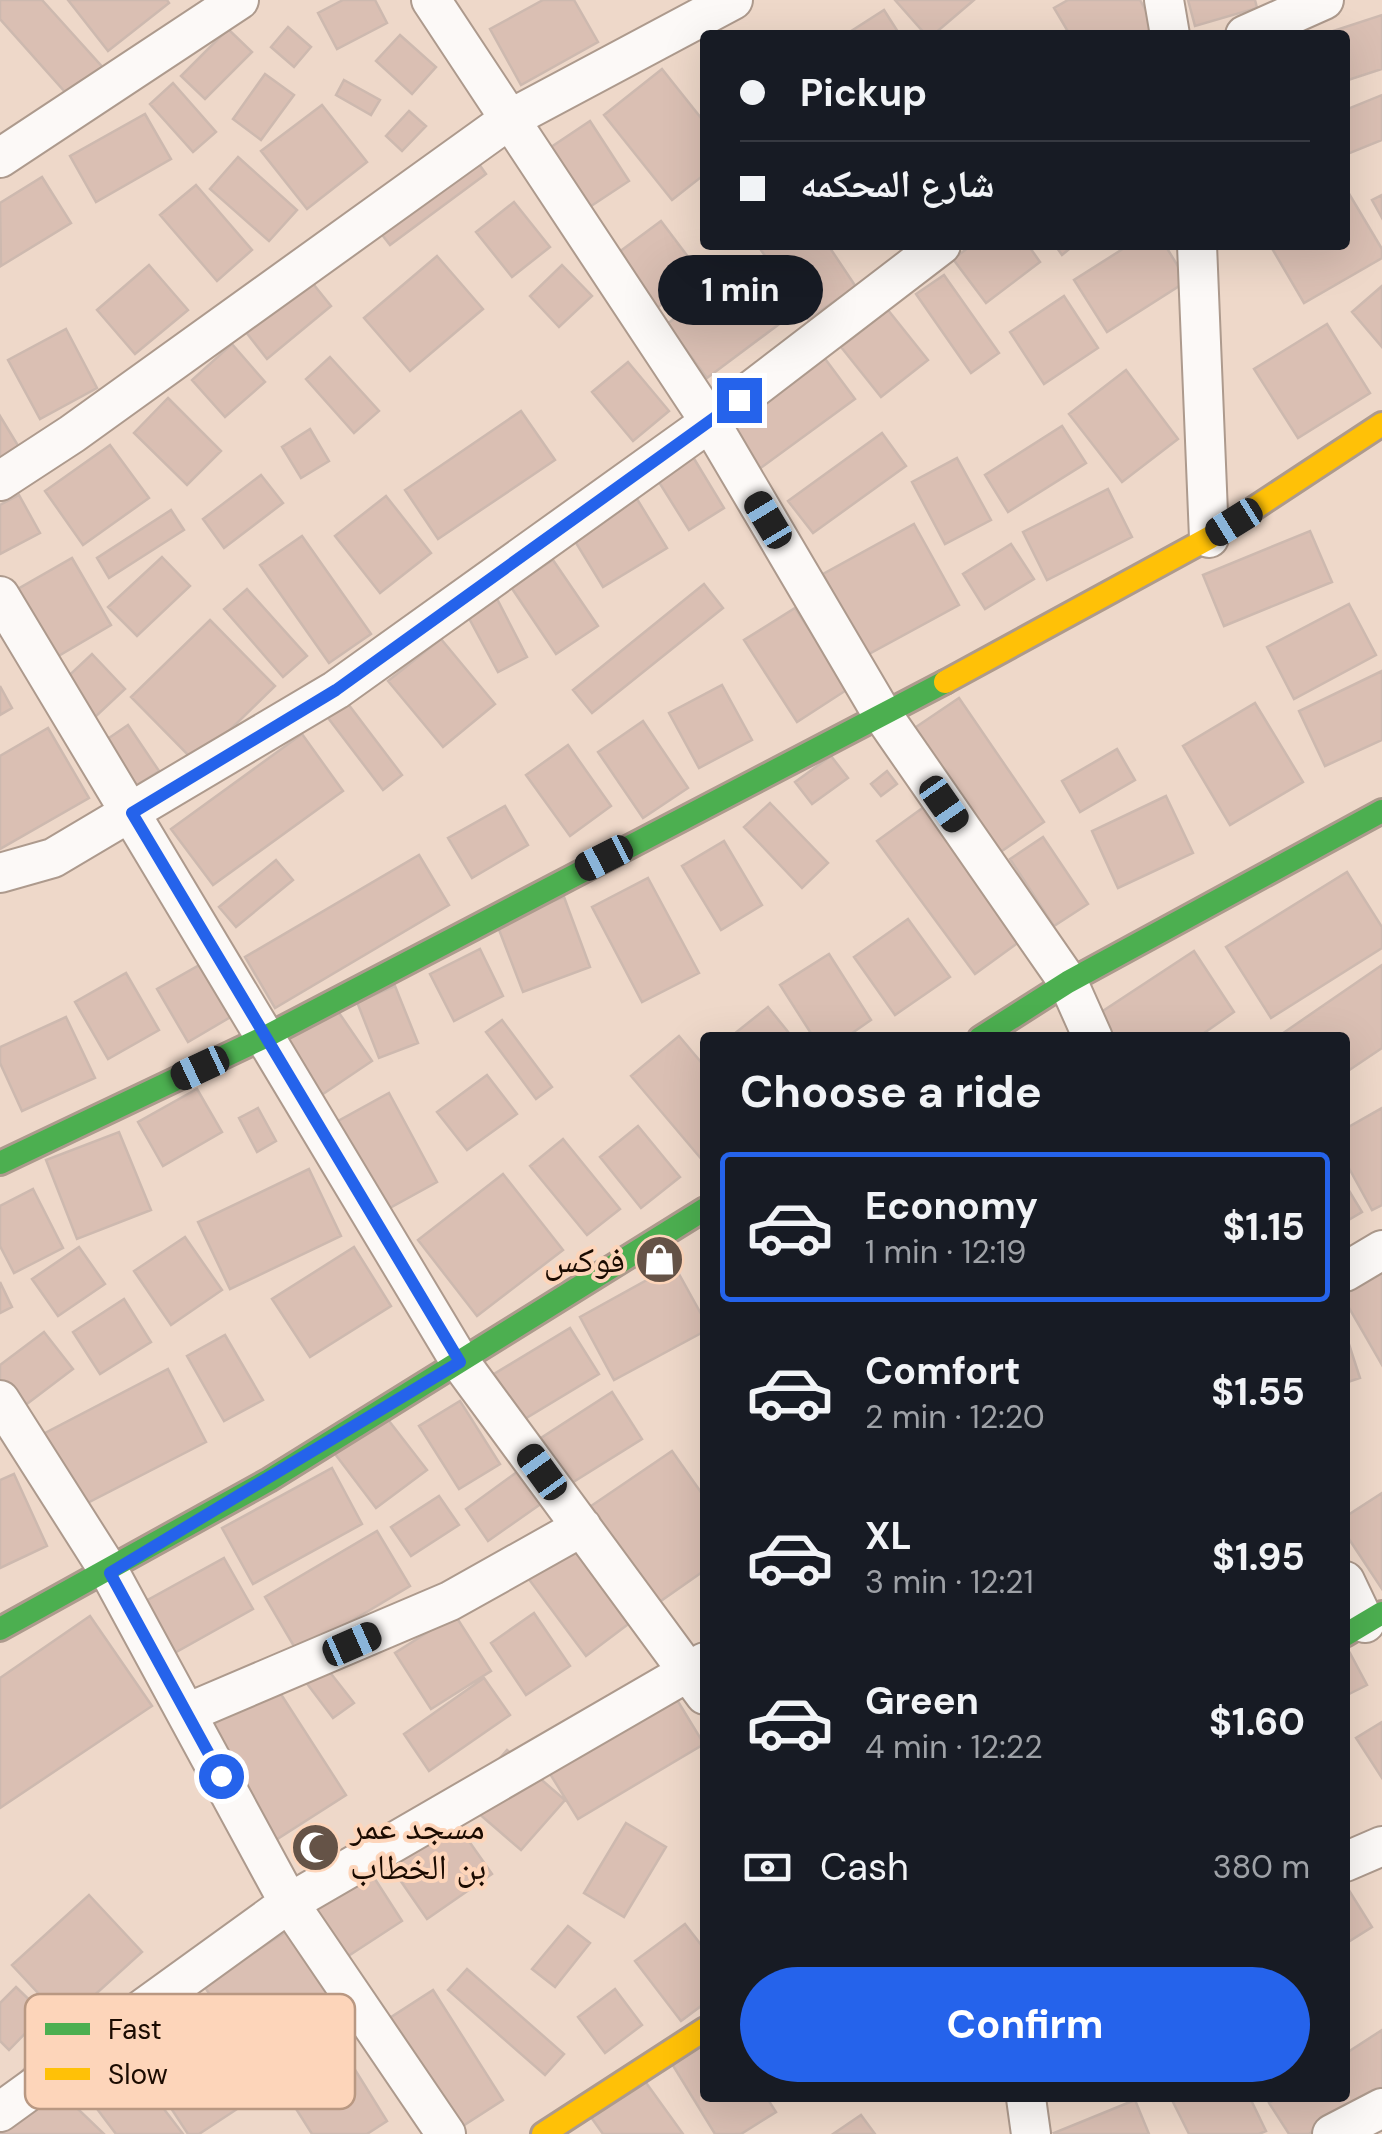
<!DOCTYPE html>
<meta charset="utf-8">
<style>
body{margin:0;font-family:"DM Sans","Noto Naskh Arabic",sans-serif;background:#20242c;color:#f1f3f6;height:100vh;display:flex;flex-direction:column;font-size:38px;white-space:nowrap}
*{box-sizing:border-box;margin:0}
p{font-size:32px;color:#9ea1a6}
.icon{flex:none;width:55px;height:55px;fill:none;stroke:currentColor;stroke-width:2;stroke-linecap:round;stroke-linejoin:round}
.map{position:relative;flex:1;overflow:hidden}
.panel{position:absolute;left:700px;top:1032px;width:650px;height:1070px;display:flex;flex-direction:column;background:#171b24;border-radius:10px;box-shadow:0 10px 40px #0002}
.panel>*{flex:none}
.banner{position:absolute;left:700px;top:30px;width:650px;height:220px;border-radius:10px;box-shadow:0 10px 40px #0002;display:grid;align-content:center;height:220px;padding:0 40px;background:#171b24}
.end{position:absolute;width:45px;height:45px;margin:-22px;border:12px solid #2563eb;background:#fff;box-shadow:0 0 0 5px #fff}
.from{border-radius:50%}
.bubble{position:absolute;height:70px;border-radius:35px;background:#171b24;box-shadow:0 10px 40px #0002;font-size:32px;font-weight:700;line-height:70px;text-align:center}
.car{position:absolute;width:30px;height:60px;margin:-30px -15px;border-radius:12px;box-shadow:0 0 8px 2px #0007;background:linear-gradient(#222 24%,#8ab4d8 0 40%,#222 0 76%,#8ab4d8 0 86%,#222 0)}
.banner b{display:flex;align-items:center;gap:35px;height:95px;font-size:38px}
.banner b+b{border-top:2px solid #363941}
.banner i{width:25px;height:25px;background:#f1f3f6}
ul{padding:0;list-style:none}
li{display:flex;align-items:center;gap:30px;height:150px;margin:0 20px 15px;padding:0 20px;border:5px solid transparent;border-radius:10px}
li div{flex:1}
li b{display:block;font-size:38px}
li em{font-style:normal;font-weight:700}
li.current{border-color:#2563eb}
li>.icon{width:90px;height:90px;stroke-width:1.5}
h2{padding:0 40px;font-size:45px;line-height:120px}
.pay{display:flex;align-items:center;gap:25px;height:110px;padding:0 40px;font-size:38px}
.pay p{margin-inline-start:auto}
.cta{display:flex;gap:20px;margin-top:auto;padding:20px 40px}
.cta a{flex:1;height:115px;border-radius:60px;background:#2563eb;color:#fff;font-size:40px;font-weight:700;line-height:115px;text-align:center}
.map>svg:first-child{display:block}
</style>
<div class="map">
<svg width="1382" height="2134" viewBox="0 0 1382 2134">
<rect width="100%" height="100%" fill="#eed8c9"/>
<path fill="#dabfb3" stroke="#cdb9af" stroke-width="2.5" d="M0,0H42L106,71L73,101L0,19Z
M68,0H167L169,3L108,51Z
M343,0H375L387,23L337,49L318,13Z
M543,0H574L598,42L521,85L490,29Z
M895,0H974L933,35H926Z
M1068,0H1140L1155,27L1141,35H1070L1054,8Z
M1188,0H1255L1257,8L1195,26Z
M884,10L900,35H845Z
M1382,15V69L1345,81V35H1321Z
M288,27L311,47L294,67L271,47Z
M228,29L252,52L205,99L181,76Z
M400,35L436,67L412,94L376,61Z
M662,69L705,123V174L672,200L604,115Z
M265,74L294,95L261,140L233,119Z
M344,80L380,100L371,115L336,95Z
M173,83L216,132L193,152L150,104Z
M1382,95V140L1345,155V110Z
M322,105L367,162L307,209L261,151Z
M409,111L426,126L402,151L386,136Z
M145,114L171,159L96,202L70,156Z
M590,121L629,181L579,214L539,155Z
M466,146L486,174L390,245L369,218Z
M238,157L297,210L269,241L210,189Z
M42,177L71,223L1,266L0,203Z
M196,185L252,250L217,281L160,215Z
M1345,187L1382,249V258L1304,303L1270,245H1345Z
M1382,195V218L1372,200Z
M514,202L550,247L512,277L476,232Z
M661,221L701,274L652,312L611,258Z
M768,245H828L856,287L808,319L761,250Z
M972,245H1028L1040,262L986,303L953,259Z
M1055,245H1074L1062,255Z
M1129,245H1165L1187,281L1107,332L1074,280Z
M437,256L483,309L410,371L364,318Z
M149,265L188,310L135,354L97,310Z
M562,265L592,296L559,327L530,296Z
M745,266L786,319L707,378L667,324Z
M306,275L331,306L267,359L242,327Z
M944,275L999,353L971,373L916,294Z
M1382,286V347L1352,312Z
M1064,296L1098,348L1044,384L1010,332Z
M888,310L928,360L881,397L841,347Z
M1327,324L1370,393L1298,438L1254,369Z
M66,329L97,388L40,419L8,360Z
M232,344L265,382L225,417L192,380Z
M823,356L855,399L751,475L719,433Z
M330,357L379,411L354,433L306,379Z
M628,362L669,411L633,441L592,392Z
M1126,370L1178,439L1122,482L1069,414Z
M168,398L221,451L187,485L134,433Z
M521,411L555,460L438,539L405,490Z
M0,416L25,457L0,471Z
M1062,426L1086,463L1008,512L985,475Z
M310,429L329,461L301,478L282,447Z
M882,433L906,466L813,533L788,501Z
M110,445L149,498L83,545L45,491Z
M693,457L724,508L689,530L657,479Z
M957,458L991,520L945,544L912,482Z
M261,475L283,503L224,548L203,519Z
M1108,489L1132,537L1047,580L1023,532Z
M19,495L40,533L0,554V505Z
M386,496L431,553L380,593L335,536Z
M637,499L667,548L603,587L573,538Z
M171,510L184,530L109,578L97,558Z
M914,524L959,605L867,655L823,574Z
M1310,531L1332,582L1224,626L1203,575Z
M302,536L371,634L329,663L260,565Z
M1011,544L1034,579L985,609L963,574Z
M162,557L190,586L137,636L108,607Z
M72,558L111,625L55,658L16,590Z
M553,560L598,626L556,654L511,587Z
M704,584L723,608L592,713L573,690Z
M247,589L307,656L283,677L224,609Z
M494,593L527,657L498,672L464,609Z
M1349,604L1376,655L1294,699L1267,647Z
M795,608L848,689L797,722L744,640Z
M210,620L275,686L196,763L131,697Z
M441,639L495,704L443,747L388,681Z
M92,654L125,689L94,718L61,683Z
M1382,671V740L1325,766L1299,711Z
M722,685L752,740L699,768L669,713Z
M0,686L12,708L0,715Z
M339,692L402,775L383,790L319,706Z
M959,698L1044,822L999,853L913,729Z
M1255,703L1303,782L1230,825L1183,746Z
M643,721L688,788L643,818L598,752Z
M128,725L159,771L134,787L103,742Z
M48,728L89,798L0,849V756Z
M302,734L343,791L213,885L171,829Z
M568,745L611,806L570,836L526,775Z
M1117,749L1135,780L1080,812L1062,781Z
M831,756L848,778L812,804L795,782Z
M887,771L897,784L881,796L871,784Z
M1166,796L1193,853L1118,888L1092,831Z
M770,803L828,863L802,888L744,827Z
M928,804L1026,937L975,974L877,841Z
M505,806L528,845L472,878L448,838Z
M1043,837L1088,904L1054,926L1010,859Z
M724,841L762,905L721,930L682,866Z
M419,855L449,905L275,1008L245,957Z
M276,860L293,880L236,927L219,907Z
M1347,872L1382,927V948L1271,1018L1226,947Z
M648,878L699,973L642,1002L592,907Z
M564,897L590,967L523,992L496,922Z
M908,919L950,977L895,1015L854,957Z
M480,949L503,996L454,1021L430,974Z
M1194,951L1234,1012L1197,1038H1088L1080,1026Z
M829,954L871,1020L845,1038H814L780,985Z
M203,963L234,1015L188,1042L157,989Z
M1382,965V1048L1345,1073V1038H1276Z
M126,973L159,1030L108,1059L75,1002Z
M395,986L418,1043L379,1058L357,1002Z
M335,1007L372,1061L314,1100L276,1046Z
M768,1007L793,1038H729Z
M66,1017L95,1078L22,1111L0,1063V1047Z
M502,1020L552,1087L536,1099L486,1032Z
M679,1036L705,1067L703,1161L631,1076Z
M487,1075L517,1114L467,1150L437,1112Z
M197,1089L222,1132L163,1166L138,1122Z
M389,1093L437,1182L377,1215L329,1126Z
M258,1108L276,1141L257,1152L239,1118Z
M1382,1108V1205L1372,1210L1345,1161V1129Z
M638,1126L680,1177L641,1208L600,1157Z
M119,1132L151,1210L77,1239L46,1160Z
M563,1139L620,1209L587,1235L530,1166Z
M309,1169L341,1236L230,1289L198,1222Z
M503,1174L563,1250L477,1316L418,1240Z
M1345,1184L1362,1212L1345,1222Z
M33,1189L63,1248L14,1273L0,1246V1206Z
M185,1237L222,1290L171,1325L134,1271Z
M79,1247L105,1284L58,1316L32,1279Z
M354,1247L391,1306L310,1357L272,1299Z
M1382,1252V1365L1345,1301V1274Z
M674,1265L705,1321V1331L614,1380L580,1317Z
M0,1282L12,1307L0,1313Z
M124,1299L151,1342L100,1374L73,1332Z
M570,1328L599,1374L523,1420L494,1374Z
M44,1332L73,1369L11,1416L0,1402V1365Z
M1345,1332L1360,1378L1345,1383Z
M225,1335L263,1400L224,1421L187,1356Z
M168,1369L206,1442L60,1517L22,1445Z
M612,1392L642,1439L570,1484L541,1438Z
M460,1401L500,1464L459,1489L419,1426Z
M379,1408L427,1470L376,1508L329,1446Z
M672,1451L705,1498V1570L658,1603L591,1506Z
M332,1468L362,1524L253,1584L222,1528Z
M521,1469L545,1501L488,1541L466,1509Z
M14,1474L47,1546L0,1568V1480Z
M1382,1493V1589L1345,1533V1517Z
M439,1496L459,1525L411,1556L391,1527Z
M377,1531L410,1586L298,1653L265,1597Z
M571,1545L631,1622L586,1656L528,1578Z
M224,1558L253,1609L153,1665L124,1613Z
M534,1613L570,1666L526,1695L491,1643Z
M455,1615L491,1671L431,1709L395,1653Z
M90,1616L152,1706L0,1808V1678Z
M1350,1653L1367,1685L1345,1696V1656Z
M325,1666L354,1703L333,1718L305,1681Z
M660,1672L704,1744L578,1819L534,1748Z
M484,1678L510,1715L429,1771L404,1734Z
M275,1685L346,1795L268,1845L197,1735Z
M1382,1722V1778L1356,1738Z
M507,1750L565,1800L521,1850L463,1800Z
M447,1810L492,1874L427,1919L382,1854Z
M626,1823L666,1847L624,1917L584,1893Z
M353,1845L402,1921L339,1962L289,1887Z
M1345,1884L1372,1927L1345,1944Z
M89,1895L142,1952L65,2022L12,1965Z
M685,1924L705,1950V2003L681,2021L635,1961Z
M568,1926L590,1943L555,1987L532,1969Z
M291,1929L337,2001L248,2056L203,1984Z
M467,1969L564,2054L545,2075L448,1990Z
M186,1981L260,2094L199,2134H188L117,2026Z
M16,1987L44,2014L9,2050L0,2041V2003Z
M615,1989L642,2025L605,2053L578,2017Z
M433,1990L503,2100L452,2133L382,2023Z
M705,2025V2098H767L776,2112L741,2134H715L664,2051Z
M1382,2030V2087L1309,2134H1289L1269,2103L1278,2098H1345V2054Z
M339,2044L387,2121L367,2134H312L279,2082Z
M115,2045L183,2134H116L73,2077Z
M30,2063L104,2134H0V2094Z
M634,2066L683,2134H603L581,2103Z
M1171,2098H1250L1266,2131L1259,2134H1189Z
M1135,2100L1149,2134H1055L1054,2133Z
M861,2115L875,2134H833Z"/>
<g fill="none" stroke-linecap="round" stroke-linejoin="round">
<defs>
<path id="street" d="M431,0L710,422L882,714L1068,982L1093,1038
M1164,0L1170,35
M1245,35L1324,0
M0,158L239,0
M1197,245L1209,538
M0,481L72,434L510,119L733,0
M0,596L460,1362L705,1695
M0,873L53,858L336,690L710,422L941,245
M1345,1272L1382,1250
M0,1400L110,1573L289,1903L446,2134
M1345,1581L1365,1623
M187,1713L450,1601L582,1527
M1345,1862L1382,1846
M1026,2098L1031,2134
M0,2112L289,1903L705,1662
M1332,2134L1382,2108"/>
<path id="fast" d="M980,1038L1068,982L1382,811
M0,1163L267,1036L945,682
M0,1629L269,1480L705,1209
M1345,1635L1382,1613"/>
<path id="slow" d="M945,682L1209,538L1382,424
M543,2134L705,2029"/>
</defs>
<use href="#street" stroke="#ad9a8d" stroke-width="42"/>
<use href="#fast" stroke="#ad9a8d" stroke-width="28"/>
<use href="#slow" stroke="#ad9a8d" stroke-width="28"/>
<use href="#street" stroke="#fcf9f7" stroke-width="38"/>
<use href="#fast" stroke="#4caf50" stroke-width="22"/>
<use href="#slow" stroke="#ffc107" stroke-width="22"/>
</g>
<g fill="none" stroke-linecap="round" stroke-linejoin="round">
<path stroke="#2563eb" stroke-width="12" d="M221,1776L110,1573L460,1362L132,813L336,690L739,400"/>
</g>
<defs>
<symbol id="shop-disc" viewBox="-11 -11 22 22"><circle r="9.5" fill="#655347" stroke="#fdd5ba"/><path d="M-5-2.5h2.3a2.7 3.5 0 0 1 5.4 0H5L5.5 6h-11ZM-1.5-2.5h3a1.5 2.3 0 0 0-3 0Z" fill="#fff"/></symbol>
<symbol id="mosque-disc" viewBox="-11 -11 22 22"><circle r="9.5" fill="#655347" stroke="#fdd5ba"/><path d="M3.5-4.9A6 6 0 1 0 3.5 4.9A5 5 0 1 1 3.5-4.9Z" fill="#fff"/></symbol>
</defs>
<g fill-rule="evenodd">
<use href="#shop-disc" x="632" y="1232" width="55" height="55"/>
<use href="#mosque-disc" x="288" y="1820" width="55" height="55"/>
</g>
<g text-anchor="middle" stroke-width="8" stroke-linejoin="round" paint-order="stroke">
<g font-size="35" fill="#1b0b01" stroke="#fdd5ba" text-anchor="end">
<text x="625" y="1272">فوكس</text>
<text x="350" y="1839" text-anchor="start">مسجد عمر<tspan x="350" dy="40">بن الخطاب</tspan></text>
</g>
</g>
<rect x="25" y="1994" width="330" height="115" rx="15" fill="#fdd5ba" stroke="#b99882" stroke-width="2.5"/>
<rect x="45" y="2023" width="45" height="12" fill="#4caf50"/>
<rect x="45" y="2068" width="45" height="12" fill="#ffc107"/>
<g font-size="28" fill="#1b0b01">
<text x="108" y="2039">Fast</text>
<text x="108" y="2084">Slow</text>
</g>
</svg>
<i class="end from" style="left:221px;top:1776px"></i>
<i class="end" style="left:739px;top:400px"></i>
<div class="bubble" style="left:658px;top:255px;width:165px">1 min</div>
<i class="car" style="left:768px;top:520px;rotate:329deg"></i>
<i class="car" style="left:1234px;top:522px;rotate:238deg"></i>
<i class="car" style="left:944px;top:804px;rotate:145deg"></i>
<i class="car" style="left:604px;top:858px;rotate:243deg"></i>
<i class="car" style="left:200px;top:1068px;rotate:245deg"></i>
<i class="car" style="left:542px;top:1472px;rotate:324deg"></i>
<i class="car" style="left:352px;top:1644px;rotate:66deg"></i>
<div class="banner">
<b><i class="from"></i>Pickup</b>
<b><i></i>شارع المحكمه</b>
</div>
<section class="panel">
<h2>Choose a ride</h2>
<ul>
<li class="current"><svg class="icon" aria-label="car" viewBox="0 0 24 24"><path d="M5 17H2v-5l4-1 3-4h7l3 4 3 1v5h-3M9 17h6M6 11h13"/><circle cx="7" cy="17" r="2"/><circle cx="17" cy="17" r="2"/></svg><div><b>Economy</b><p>1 min · 12:19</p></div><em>$1.15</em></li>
<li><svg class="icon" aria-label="car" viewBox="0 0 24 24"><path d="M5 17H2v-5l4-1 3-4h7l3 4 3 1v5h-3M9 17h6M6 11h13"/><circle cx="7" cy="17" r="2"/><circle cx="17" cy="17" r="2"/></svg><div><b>Comfort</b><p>2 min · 12:20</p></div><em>$1.55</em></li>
<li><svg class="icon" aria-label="car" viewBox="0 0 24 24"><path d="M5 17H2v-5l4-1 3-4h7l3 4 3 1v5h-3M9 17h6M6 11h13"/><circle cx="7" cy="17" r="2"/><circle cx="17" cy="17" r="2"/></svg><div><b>XL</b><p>3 min · 12:21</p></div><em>$1.95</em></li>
<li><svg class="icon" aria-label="car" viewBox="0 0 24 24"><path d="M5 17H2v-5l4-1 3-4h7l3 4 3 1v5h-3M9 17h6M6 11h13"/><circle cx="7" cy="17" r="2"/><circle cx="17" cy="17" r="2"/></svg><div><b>Green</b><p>4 min · 12:22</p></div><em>$1.60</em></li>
</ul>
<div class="pay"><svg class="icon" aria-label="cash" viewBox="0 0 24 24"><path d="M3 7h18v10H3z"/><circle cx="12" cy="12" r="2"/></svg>Cash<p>380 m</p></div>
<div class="cta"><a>Confirm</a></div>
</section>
</div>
